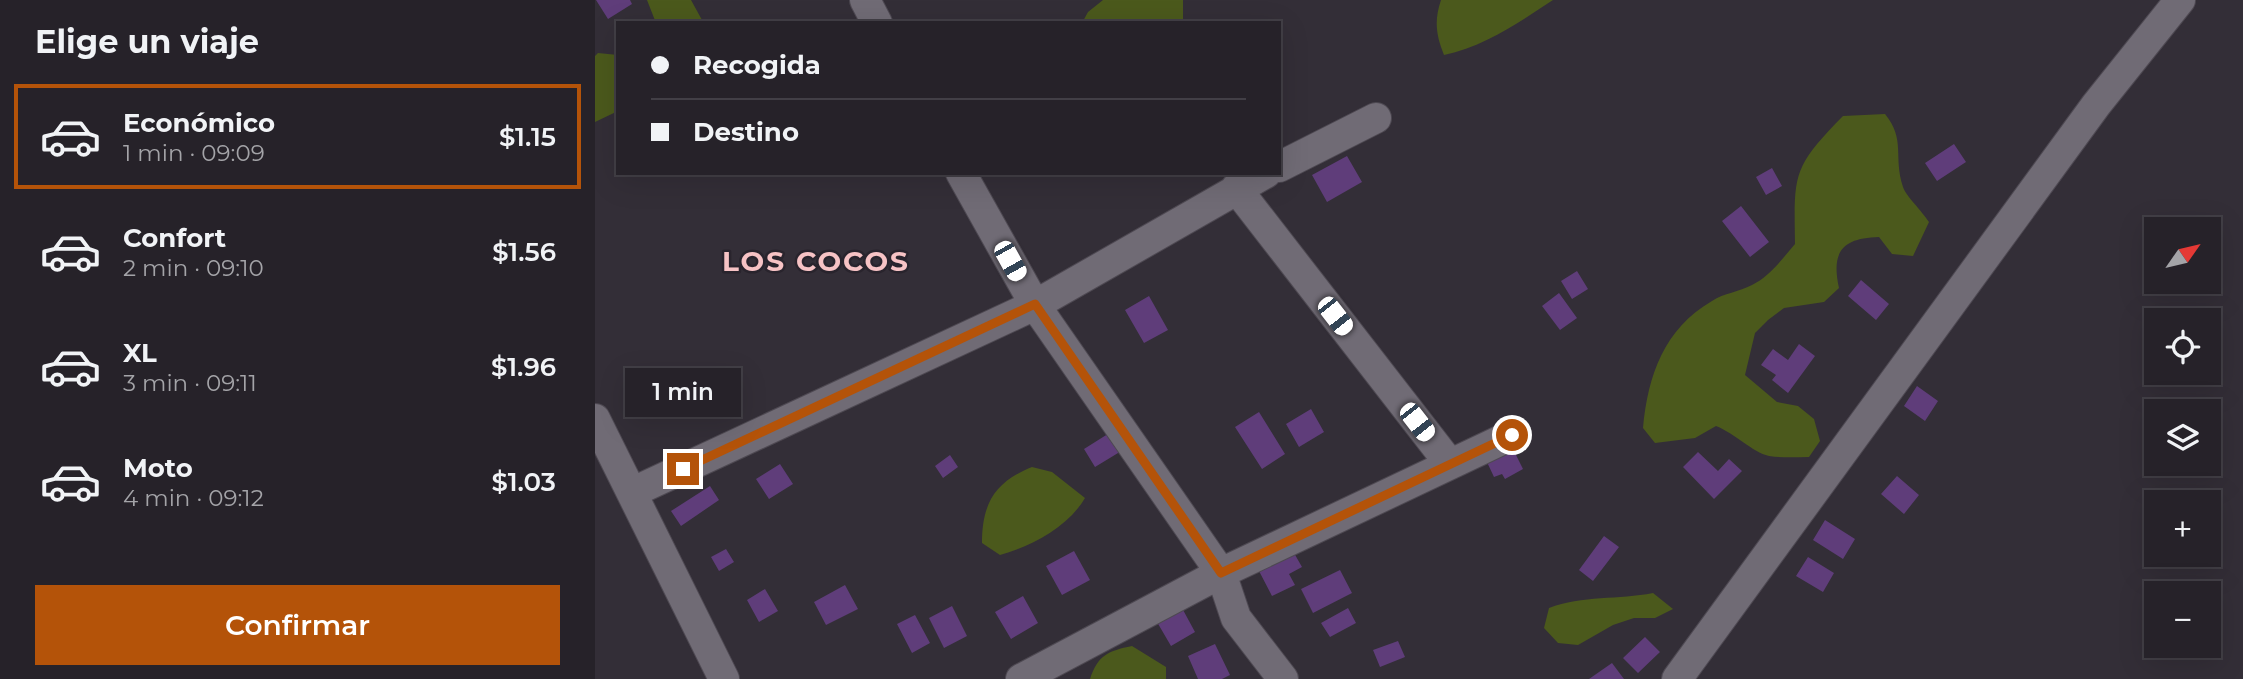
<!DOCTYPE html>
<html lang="es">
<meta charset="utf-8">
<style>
body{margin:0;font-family:Montserrat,sans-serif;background:#2e2a31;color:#f1f3f6;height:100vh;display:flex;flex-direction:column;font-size:26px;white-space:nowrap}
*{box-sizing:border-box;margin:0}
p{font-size:23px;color:#a4a4a8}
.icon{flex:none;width:38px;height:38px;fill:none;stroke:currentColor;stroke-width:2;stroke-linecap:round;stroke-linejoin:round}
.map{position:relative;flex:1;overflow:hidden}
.drawer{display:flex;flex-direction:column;background:#262229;width:595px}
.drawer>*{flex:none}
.guide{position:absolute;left:21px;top:21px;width:665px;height:154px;border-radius:0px;box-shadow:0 7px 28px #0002,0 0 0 2px #423f46;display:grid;align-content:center;height:154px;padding:0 35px;background:#262229}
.needle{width:46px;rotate:56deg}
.controls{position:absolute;left:1549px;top:217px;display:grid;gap:14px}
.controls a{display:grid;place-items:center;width:77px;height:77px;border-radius:0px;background:#262229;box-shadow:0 7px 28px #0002,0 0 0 2px #423f46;font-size:35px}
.end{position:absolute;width:32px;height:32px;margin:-16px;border:9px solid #b45309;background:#fff;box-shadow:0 0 0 4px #fff}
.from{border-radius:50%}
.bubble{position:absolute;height:49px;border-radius:0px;background:#262229;box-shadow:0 7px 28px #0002,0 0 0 2px #423f46;font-size:23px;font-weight:600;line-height:49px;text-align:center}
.car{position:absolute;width:21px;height:42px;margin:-21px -10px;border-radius:9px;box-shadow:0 0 5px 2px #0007;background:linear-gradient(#fff 24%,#345 0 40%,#fff 0 76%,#345 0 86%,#fff 0)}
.guide b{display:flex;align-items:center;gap:24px;height:66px;font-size:26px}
.guide b+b{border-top:2px solid #423f46}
.guide i{width:18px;height:18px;background:#f1f3f6}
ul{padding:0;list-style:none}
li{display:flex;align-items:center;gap:21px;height:105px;margin:0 14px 10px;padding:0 21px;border:4px solid transparent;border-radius:0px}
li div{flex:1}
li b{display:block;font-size:26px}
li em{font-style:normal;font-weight:600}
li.selected{border-color:#b45309}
li>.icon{width:63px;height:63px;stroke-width:1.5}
h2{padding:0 35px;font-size:32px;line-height:84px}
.cta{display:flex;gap:14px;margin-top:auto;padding:14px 35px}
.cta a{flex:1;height:80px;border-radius:0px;background:#b45309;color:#fff;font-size:28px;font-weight:600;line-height:80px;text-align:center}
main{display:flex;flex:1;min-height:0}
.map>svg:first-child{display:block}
</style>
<main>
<section class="drawer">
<h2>Elige un viaje</h2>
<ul>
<li class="selected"><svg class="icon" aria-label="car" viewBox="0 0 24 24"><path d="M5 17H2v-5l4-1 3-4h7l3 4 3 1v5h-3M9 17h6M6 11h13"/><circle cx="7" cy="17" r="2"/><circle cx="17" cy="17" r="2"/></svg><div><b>Económico</b><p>1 min · 09:09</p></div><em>$1.15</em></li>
<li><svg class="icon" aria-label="car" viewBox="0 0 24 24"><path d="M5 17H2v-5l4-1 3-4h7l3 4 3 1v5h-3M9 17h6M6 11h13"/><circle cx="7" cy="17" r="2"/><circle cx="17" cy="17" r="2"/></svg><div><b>Confort</b><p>2 min · 09:10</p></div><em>$1.56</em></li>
<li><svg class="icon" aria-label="car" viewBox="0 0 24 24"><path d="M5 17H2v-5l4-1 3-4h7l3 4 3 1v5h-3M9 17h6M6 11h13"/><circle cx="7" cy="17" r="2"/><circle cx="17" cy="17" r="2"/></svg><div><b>XL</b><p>3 min · 09:11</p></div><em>$1.96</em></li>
<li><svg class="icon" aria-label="car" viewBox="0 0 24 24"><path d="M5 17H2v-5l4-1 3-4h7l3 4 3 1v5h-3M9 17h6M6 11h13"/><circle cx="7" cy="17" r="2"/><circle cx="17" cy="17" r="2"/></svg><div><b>Moto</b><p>4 min · 09:12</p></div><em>$1.03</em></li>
</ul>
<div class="cta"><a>Confirmar</a></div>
</section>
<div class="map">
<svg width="1648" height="679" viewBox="0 0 1648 679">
<rect width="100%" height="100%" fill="#332e37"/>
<path fill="#4b591c" d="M52,0H96L107,20L111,23H61Z
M508,0H588V23H487L493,12Z
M846,0H958C923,23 890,46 849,55C841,35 839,21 846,0Z
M3,53L23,55V111L0,122V56Z
M1290,114C1311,140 1298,156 1308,187C1311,196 1327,211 1334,222L1318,256L1297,254L1284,237C1247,238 1236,252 1244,288L1229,302L1189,308L1173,320L1160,333L1150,375L1182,402L1203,406L1219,419L1225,441L1214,457C1201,457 1187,458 1174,456C1157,452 1141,434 1121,426L1100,438L1060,443L1048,428C1053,375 1069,329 1117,301C1129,293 1144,292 1157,285C1175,276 1187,259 1200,244C1199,174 1197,168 1248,116Z
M437,467L457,472L490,498C473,527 437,546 405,555L387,543C387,503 400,482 437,467Z
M1058,593L1078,609L1060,618H1039L1018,625L983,645L963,643L949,628L954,608C987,595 1024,600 1058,593Z
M537,646L571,667V679H495C503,655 513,651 537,646Z"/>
<path fill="#5f3d7a" d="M1,0H35L37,4L13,19Z
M1359,144L1371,162L1342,181L1330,163Z
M752,156L767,182L732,202L717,175Z
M1177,168L1187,186L1171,195L1161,177Z
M1146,206L1174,242L1155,257L1127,221Z
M982,271L993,289L977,299L966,281Z
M1266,280L1294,304L1281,320L1253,296Z
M964,293L982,318L965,330L947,306Z
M554,296L573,330L549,343L530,310Z
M1204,344L1220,356L1193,393L1177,380L1181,375L1166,365L1178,349L1193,360Z
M1322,386L1343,401L1330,421L1309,406Z
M716,409L729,432L704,447L691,424Z
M664,412L690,454L667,469L640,427Z
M516,432L528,450L500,467L489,449Z
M915,443L928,469L910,479L907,474L899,477L891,460Z
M1103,452L1123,471L1134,459L1147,471L1119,499L1088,467Z
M355,455L363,467L348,478L340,466Z
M185,464L198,484L174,499L161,479Z
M1302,476L1324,495L1309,514L1286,494Z
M115,486L124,500L86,526L76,511Z
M1230,520L1260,539L1248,559L1218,540Z
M1009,536L1024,547L998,581L984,570Z
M131,549L139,562L124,571L116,557Z
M479,551L495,580L467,595L451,566Z
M699,553L707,567L694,574L700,585L677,596L664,571Z
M1213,557L1239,573L1228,592L1201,576Z
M745,570L757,593L718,613L706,589Z
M250,585L263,609L231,625L219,602Z
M170,589L183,611L164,622L152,600Z
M428,596L443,623L416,639L400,612Z
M357,606L372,636L349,648L334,618Z
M587,608L600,632L576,646L562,622Z
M753,608L761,623L735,637L726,623Z
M320,615L335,643L317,653L302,624Z
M1050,637L1065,652L1043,673L1028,658Z
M803,641L810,657L785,667L778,650Z
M620,644L635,675L627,679H603L593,656Z
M1017,663L1029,679H994Z"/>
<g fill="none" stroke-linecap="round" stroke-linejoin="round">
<defs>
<path id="minor" d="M270,0L282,23
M684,167L781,118
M366,173L440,305L626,573L641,618L688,679
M641,188L855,464
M0,419L129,679
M38,492L440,305L671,173
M426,679L626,573L917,435
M1082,679L1501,105L1585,0"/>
</defs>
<use href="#minor" stroke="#4e4952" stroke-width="32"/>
<use href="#minor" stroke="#706b75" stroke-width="30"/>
</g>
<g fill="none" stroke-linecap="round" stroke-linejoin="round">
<path stroke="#b45309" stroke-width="9" d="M88,469L440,304L626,573L917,435"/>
</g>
<g text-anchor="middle" stroke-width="5" stroke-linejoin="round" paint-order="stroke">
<g font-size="28" font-weight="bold" letter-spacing="2" fill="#f7c3c5" stroke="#29242d">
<text x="221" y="271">LOS COCOS</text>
</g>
</g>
</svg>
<div class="controls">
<a><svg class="needle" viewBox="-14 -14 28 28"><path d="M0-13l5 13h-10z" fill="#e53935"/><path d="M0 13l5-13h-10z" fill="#a4a4a8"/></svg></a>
<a><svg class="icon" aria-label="locate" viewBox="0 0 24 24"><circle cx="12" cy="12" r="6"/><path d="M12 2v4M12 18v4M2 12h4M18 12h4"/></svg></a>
<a><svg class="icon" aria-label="layers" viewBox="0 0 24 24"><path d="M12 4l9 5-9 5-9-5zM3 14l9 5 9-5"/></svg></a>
<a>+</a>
<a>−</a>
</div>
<i class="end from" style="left:917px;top:435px"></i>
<i class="end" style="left:88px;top:469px"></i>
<div class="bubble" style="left:30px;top:368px;width:116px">1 min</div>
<i class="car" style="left:415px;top:261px;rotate:151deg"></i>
<i class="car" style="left:740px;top:316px;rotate:142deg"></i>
<i class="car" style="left:822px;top:422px;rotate:142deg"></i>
<div class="guide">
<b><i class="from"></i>Recogida</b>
<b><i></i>Destino</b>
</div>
</div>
</main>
